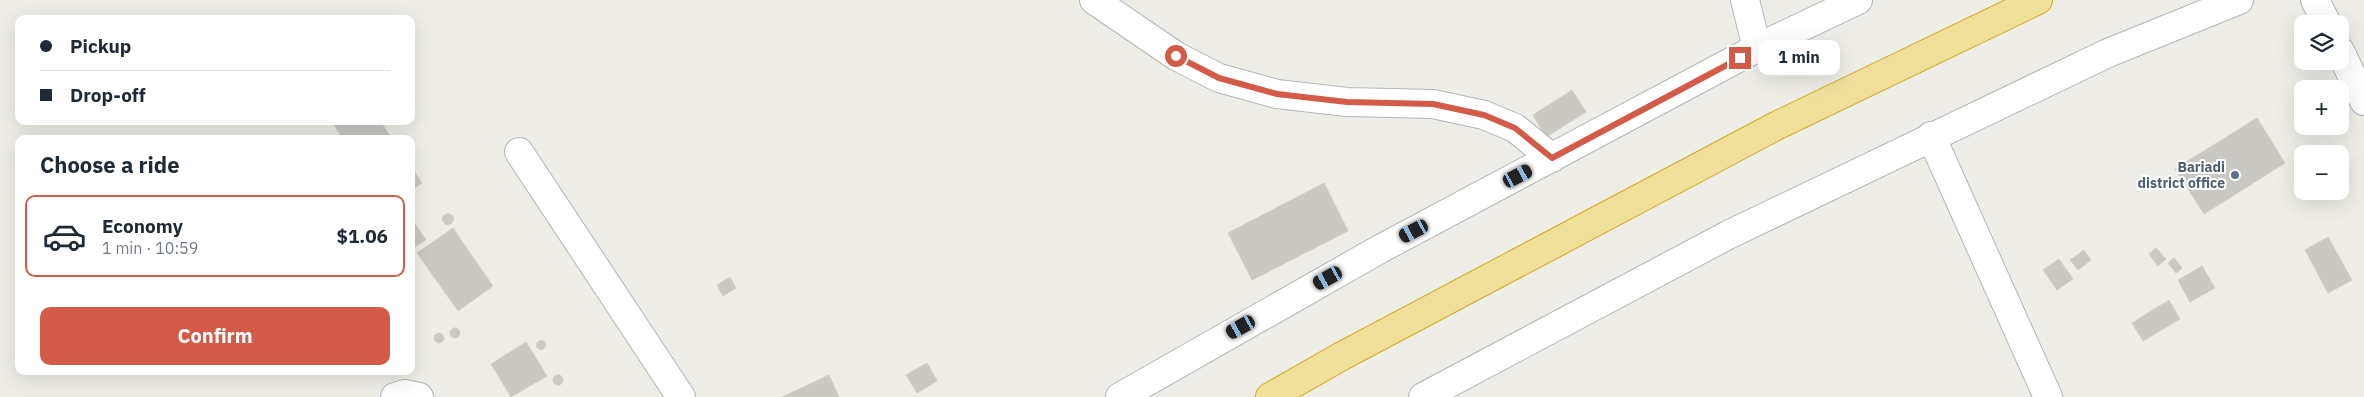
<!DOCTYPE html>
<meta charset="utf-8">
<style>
body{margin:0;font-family:"IBM Plex Sans",sans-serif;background:#f6f6f7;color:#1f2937;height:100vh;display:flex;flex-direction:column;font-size:19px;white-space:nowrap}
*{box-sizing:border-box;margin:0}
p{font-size:16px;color:#747a83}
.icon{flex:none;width:28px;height:28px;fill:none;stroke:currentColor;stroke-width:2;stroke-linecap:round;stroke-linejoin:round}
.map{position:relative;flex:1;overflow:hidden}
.side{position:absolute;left:15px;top:135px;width:400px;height:240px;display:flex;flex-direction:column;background:#fff;border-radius:10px;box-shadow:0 5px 20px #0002}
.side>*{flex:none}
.guide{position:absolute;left:15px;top:15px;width:400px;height:110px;border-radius:10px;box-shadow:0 5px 20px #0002;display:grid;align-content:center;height:110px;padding:0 25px;background:#fff}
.buttons{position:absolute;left:2294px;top:15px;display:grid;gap:10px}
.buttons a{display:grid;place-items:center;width:55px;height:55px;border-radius:10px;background:#fff;box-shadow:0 5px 20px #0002;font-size:25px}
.end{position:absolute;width:22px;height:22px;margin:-11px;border:6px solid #d45b47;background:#fff;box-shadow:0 0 0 2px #fff}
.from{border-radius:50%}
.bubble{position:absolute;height:35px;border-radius:10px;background:#fff;box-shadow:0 5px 20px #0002;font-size:16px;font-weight:800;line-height:35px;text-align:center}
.car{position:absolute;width:15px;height:30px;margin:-15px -8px;border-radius:6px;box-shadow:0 0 4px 1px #0007;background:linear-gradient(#222 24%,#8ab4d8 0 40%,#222 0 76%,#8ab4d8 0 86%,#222 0)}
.guide b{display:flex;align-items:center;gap:18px;height:48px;font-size:19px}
.guide b+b{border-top:1px solid #e0e1e3}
.guide i{width:12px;height:12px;background:#1f2937}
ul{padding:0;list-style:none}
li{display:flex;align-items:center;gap:15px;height:82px;margin:0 10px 8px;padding:0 15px;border:2px solid transparent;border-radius:10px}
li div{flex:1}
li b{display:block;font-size:19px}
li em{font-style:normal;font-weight:800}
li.selected{border-color:#d45b47}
li>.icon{width:45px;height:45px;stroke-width:1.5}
h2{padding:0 25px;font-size:22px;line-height:60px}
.cta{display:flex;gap:10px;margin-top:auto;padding:10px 25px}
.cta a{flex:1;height:58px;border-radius:10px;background:#d45b47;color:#fff;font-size:20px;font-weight:800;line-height:58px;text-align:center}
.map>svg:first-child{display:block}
</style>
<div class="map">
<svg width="2364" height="397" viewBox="0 0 2364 397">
<rect width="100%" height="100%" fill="#eeede7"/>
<path fill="#cac8c3" stroke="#d2cfc5" d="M1572,90L1586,112L1546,137L1533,115Z
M2257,118L2285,163L2204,214L2175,169Z
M340,121H380L392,139H343L334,125Z
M411,167L422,183L411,190Z
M1324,183L1348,231L1252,280L1228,233Z
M442.5 219a5.5 5.5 0 1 1 11 0a5.5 5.5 0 1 1-11 0Z
M411,218L426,240L415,247L411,242Z
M453,228L493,286L458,311L417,253Z
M2328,237L2352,280L2328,293L2305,250Z
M2156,248L2166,259L2158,266L2149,254Z
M2084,250L2091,260L2078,270L2070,260Z
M2174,258L2182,268L2176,273L2168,263Z
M2059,259L2073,279L2057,290L2043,270Z
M2202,266L2215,288L2190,302L2178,280Z
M730,277L736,288L723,296L717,285Z
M2169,300L2180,319L2143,341L2132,323Z
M450 333a5 5 0 1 1 10 0a5 5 0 1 1-10 0Z
M434 338a5 5 0 1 1 10 0a5 5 0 1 1-10 0Z
M536.5 345a4.5 4.5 0 1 1 9 0a4.5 4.5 0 1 1-9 0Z
M526,342L547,376L511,397L491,364Z
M927,363L937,381L917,393L906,375Z
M553 380a5 5 0 1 1 10 0a5 5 0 1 1-10 0Z
M829,375L839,397H782Z"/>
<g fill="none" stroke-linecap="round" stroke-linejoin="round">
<defs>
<path id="minor" d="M1094,0L1176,56L1219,78L1277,94L1347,102L1433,104L1484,115L1515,128L1552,158
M1745,0L1757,48
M2315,0L2327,24
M2340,51L2364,101
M1931,136L2048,397
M519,152L681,397
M395,397L405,394L419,397
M1120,397L1380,249L1757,48L1858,0
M1423,397L1728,235L2108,53L2239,0"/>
<path id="highway" d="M1270,397L1342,356L1776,126L2038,0"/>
</defs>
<use href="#minor" stroke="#b3b6b9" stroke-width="30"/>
<use href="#highway" stroke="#d8aa1d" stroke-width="30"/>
<use href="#minor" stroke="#fff" stroke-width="28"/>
<use href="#highway" stroke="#f0e09c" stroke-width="28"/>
</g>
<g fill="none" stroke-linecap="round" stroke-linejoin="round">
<path stroke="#d45b47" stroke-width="6" d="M1176,56L1219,78L1277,94L1347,102L1433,104L1484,115L1515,128L1552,158L1740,58"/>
</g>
<circle fill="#5c6f8a" stroke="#fff" stroke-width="2" cx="2235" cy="175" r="5"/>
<g text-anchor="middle" stroke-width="4" stroke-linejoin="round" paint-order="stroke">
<g font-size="14" font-weight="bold" fill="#4e5e75" stroke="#fff" text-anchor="end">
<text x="2225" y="172">Bariadi<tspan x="2225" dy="16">district office</tspan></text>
</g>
</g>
</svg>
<div class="buttons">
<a><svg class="icon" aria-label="layers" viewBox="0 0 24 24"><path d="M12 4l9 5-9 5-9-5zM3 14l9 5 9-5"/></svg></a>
<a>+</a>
<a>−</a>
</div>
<i class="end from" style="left:1176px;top:56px"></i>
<i class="end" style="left:1740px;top:58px"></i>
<div class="bubble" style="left:1758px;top:40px;width:82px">1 min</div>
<i class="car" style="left:1518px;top:176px;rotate:62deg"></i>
<i class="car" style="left:1414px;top:231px;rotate:242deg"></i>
<i class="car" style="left:1328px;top:278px;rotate:241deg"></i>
<i class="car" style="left:1241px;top:327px;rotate:241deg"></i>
<div class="guide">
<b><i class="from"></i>Pickup</b>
<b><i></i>Drop-off</b>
</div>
<section class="side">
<h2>Choose a ride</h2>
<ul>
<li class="selected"><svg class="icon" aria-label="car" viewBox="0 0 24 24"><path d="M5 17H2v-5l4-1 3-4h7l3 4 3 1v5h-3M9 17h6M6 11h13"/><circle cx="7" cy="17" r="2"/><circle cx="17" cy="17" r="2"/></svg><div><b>Economy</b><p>1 min · 10:59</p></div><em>$1.06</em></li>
</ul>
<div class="cta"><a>Confirm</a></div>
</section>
</div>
